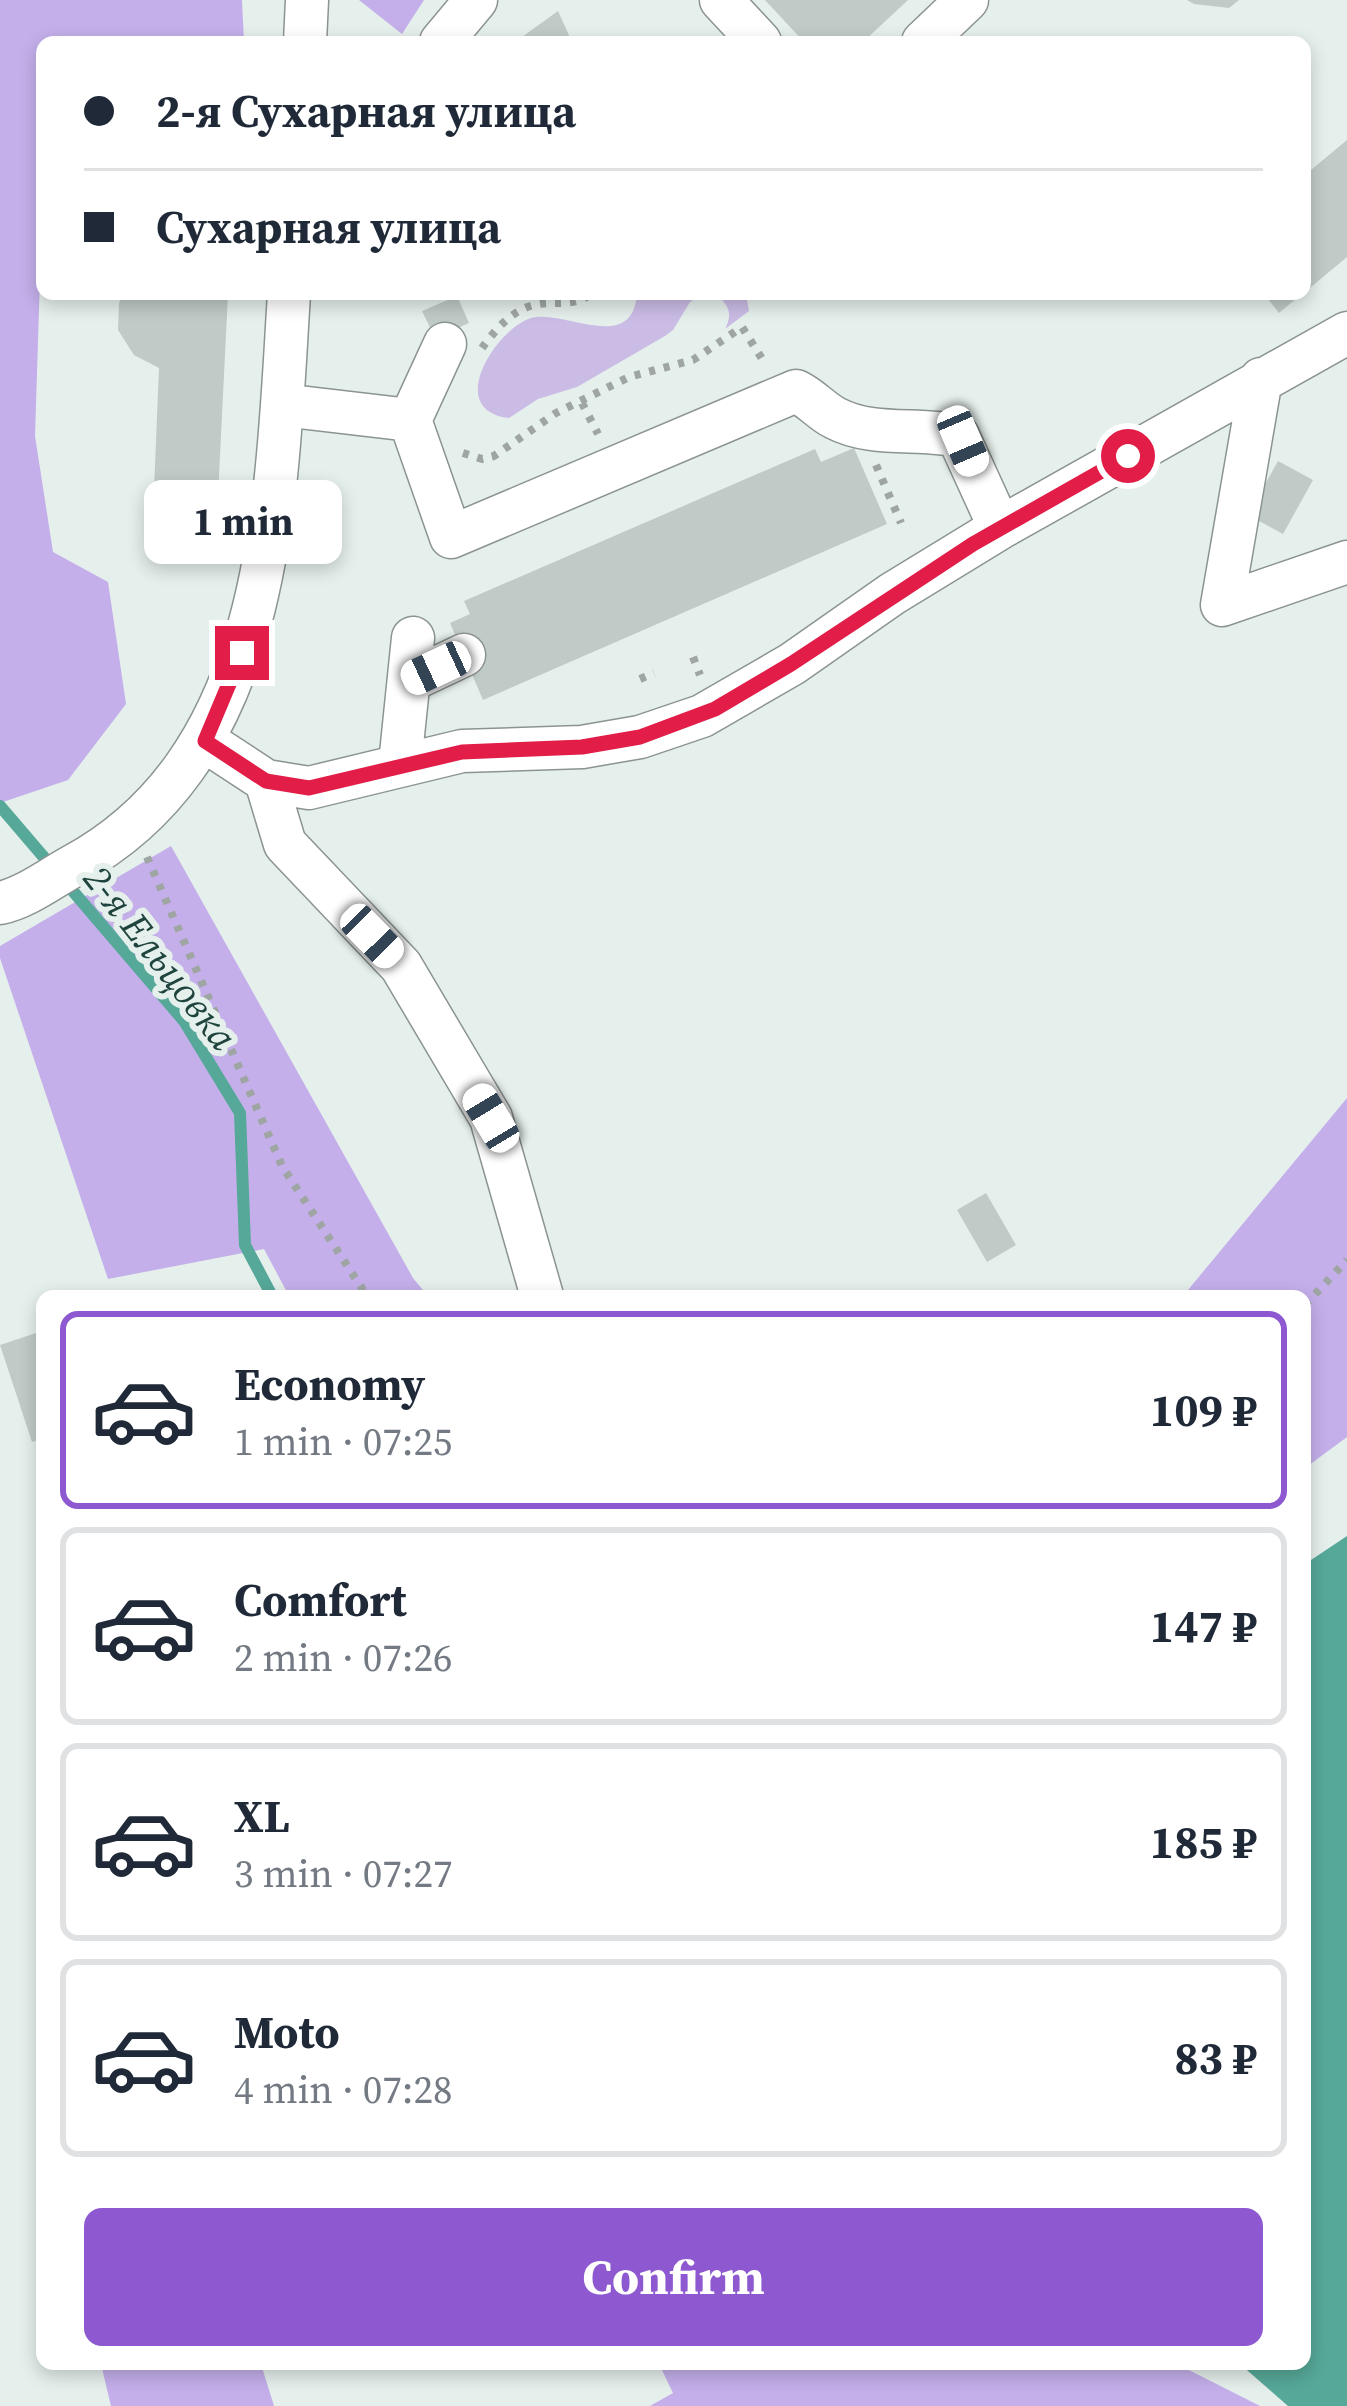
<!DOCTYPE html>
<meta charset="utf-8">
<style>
body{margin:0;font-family:"Source Serif 4",serif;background:#f2f2f3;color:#1f2937;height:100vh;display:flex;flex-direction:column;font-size:45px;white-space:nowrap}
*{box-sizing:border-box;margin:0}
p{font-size:39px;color:#747a83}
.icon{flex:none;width:66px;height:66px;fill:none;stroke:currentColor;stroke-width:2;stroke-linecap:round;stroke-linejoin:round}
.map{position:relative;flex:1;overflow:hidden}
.drawer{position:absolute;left:36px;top:1290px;width:1275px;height:1080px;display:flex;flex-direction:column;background:#fff;border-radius:18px;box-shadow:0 6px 18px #0003}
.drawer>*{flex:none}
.banner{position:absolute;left:36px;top:36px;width:1275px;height:264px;border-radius:18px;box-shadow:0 6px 18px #0003;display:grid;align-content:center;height:264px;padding:0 48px;background:#fff}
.end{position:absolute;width:54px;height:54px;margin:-27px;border:15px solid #e11d48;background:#fff;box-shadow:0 0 0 6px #fff}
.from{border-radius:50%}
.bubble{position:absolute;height:84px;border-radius:18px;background:#fff;box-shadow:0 6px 18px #0003;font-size:39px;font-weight:700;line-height:84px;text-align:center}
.car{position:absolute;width:36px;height:72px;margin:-36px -18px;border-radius:15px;box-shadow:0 0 9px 3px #0007;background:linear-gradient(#fff 24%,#345 0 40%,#fff 0 76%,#345 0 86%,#fff 0)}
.banner b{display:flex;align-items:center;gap:42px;height:114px;font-size:45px}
.banner b+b{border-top:3px solid #e0e1e3}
.banner i{width:30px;height:30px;background:#1f2937}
ul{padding:21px 0 0;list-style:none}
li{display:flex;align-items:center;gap:36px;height:198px;margin:0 24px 18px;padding:0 24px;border:6px solid #e0e1e3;border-radius:18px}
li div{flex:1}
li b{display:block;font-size:45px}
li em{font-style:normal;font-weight:700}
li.active{border-color:#8d58d0}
li>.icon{width:108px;height:108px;stroke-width:1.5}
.primary-button{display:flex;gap:24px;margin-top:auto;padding:24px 48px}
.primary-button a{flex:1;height:138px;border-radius:18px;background:#8d58d0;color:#fff;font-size:48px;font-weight:700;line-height:138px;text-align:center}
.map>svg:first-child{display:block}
</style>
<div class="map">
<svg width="1347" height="2406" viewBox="0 0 1347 2406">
<rect width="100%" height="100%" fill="#e5efec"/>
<path fill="#cbbce6" d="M637,294H746L749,311L725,329C732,315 730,307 719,297L699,296L690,302L673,330L665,336L577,387L538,399L509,418C445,410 494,333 528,319C560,306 632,357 637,294Z"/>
<path fill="#c4afea" d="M0,0H242L244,42H42V215L35,436L53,552L108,582L126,704L68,780L0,803Z
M359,0H424L402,34Z
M171,846L413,1278L428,1296H289L264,1249L108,1279L0,958V946Z
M1347,1098V1437L1305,1468V1296H1183Z
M101,2364H261L274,2406H111Z
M659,2364H1177L1260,2406H650L673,2393Z"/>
<path fill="#56a898" d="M1347,1536V2406H1288L1240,2364H1305V1564Z"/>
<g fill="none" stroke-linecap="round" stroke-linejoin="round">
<path stroke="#56a898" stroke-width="12" d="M0,806L184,1021L240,1113L245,1245L272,1296"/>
</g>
<path fill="#c0cac7" d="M765,0H908L863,42H804Z
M1187,0H1239L1229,8L1194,4Z
M558,11L572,42H515Z
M1347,140V257L1305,292V175Z
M124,294H228L217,516L153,514L159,368L134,355L118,330L119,303Z
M1264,294H1302L1279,313Z
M457,296L469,323L435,338L422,311Z
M854,448L887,524L483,700L450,623L470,614L464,601L815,449L821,462Z
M1278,461L1313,480L1283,534L1248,515Z
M986,1193L1016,1245L987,1262L957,1210Z
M42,1331V1439L32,1442L0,1345Z"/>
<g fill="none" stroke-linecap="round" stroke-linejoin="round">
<defs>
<path id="minor" d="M721,0L760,42
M305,42L307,0
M441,42L476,0
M923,42L967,0
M1261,379L1222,605L1347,562
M282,405L410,420L451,537L796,391C811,398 821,411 835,418C873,438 919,427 958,436L1000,528
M410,420L445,344
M409,681L464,655
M205,741L266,781L309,788L462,751L582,747L640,737L702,716L792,664L892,594L1000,528L1347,333
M400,764L413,638
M266,781L285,844L401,966L491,1118L542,1296
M0,903C25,898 51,878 73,866C276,756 276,495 289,294"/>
</defs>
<use href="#minor" stroke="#8b9491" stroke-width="45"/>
<path stroke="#9ea5a3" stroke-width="8" stroke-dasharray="6 9" stroke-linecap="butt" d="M482,348C495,330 512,310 534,305C555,300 572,308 591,294
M582,403L598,434
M463,453L482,459L494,456L556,413L629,377L693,360L742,327L764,362
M876,465L901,523
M693,657L700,675
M640,679L654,673
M147,857L282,1166L367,1296
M1305,1305L1347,1260"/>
<use href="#minor" stroke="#fff" stroke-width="42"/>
</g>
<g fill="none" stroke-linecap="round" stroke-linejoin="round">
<path stroke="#e11d48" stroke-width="15" d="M242,653L205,741L266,781L309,788L462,752L582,747L640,737L715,709L791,664L973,544L1128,456"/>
</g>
<g text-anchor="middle" stroke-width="12" stroke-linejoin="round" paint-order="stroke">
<g font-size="39" font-style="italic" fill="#1e443d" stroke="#e5efec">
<text transform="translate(161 957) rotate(52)" y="14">2-я Ельцовка</text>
</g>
</g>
</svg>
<i class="end from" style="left:1128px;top:456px"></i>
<i class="end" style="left:242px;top:653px"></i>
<div class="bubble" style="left:144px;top:480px;width:198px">1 min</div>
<i class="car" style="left:963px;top:441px;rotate:157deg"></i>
<i class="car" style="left:436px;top:668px;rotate:245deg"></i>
<i class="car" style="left:372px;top:936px;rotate:136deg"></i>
<i class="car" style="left:491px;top:1118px;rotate:329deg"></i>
<div class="banner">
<b><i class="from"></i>2-я Сухарная улица</b>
<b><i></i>Сухарная улица</b>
</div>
<section class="drawer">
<ul>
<li class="active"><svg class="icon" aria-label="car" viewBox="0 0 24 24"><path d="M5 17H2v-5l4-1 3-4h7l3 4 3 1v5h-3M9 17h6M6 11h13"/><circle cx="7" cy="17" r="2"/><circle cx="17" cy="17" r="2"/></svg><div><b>Economy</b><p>1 min · 07:25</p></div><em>109 ₽</em></li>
<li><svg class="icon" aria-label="car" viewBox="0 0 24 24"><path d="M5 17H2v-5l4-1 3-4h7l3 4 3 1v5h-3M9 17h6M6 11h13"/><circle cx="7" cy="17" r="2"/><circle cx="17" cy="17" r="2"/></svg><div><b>Comfort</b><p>2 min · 07:26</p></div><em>147 ₽</em></li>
<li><svg class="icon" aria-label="car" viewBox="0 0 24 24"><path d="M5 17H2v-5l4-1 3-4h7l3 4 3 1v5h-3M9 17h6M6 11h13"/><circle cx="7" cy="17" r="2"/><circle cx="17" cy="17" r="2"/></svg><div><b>XL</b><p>3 min · 07:27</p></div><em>185 ₽</em></li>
<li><svg class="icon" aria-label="car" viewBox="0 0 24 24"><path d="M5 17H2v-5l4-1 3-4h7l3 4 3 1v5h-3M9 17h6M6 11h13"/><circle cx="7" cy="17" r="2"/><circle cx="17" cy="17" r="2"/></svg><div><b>Moto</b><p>4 min · 07:28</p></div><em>83 ₽</em></li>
</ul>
<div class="primary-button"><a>Confirm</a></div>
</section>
</div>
